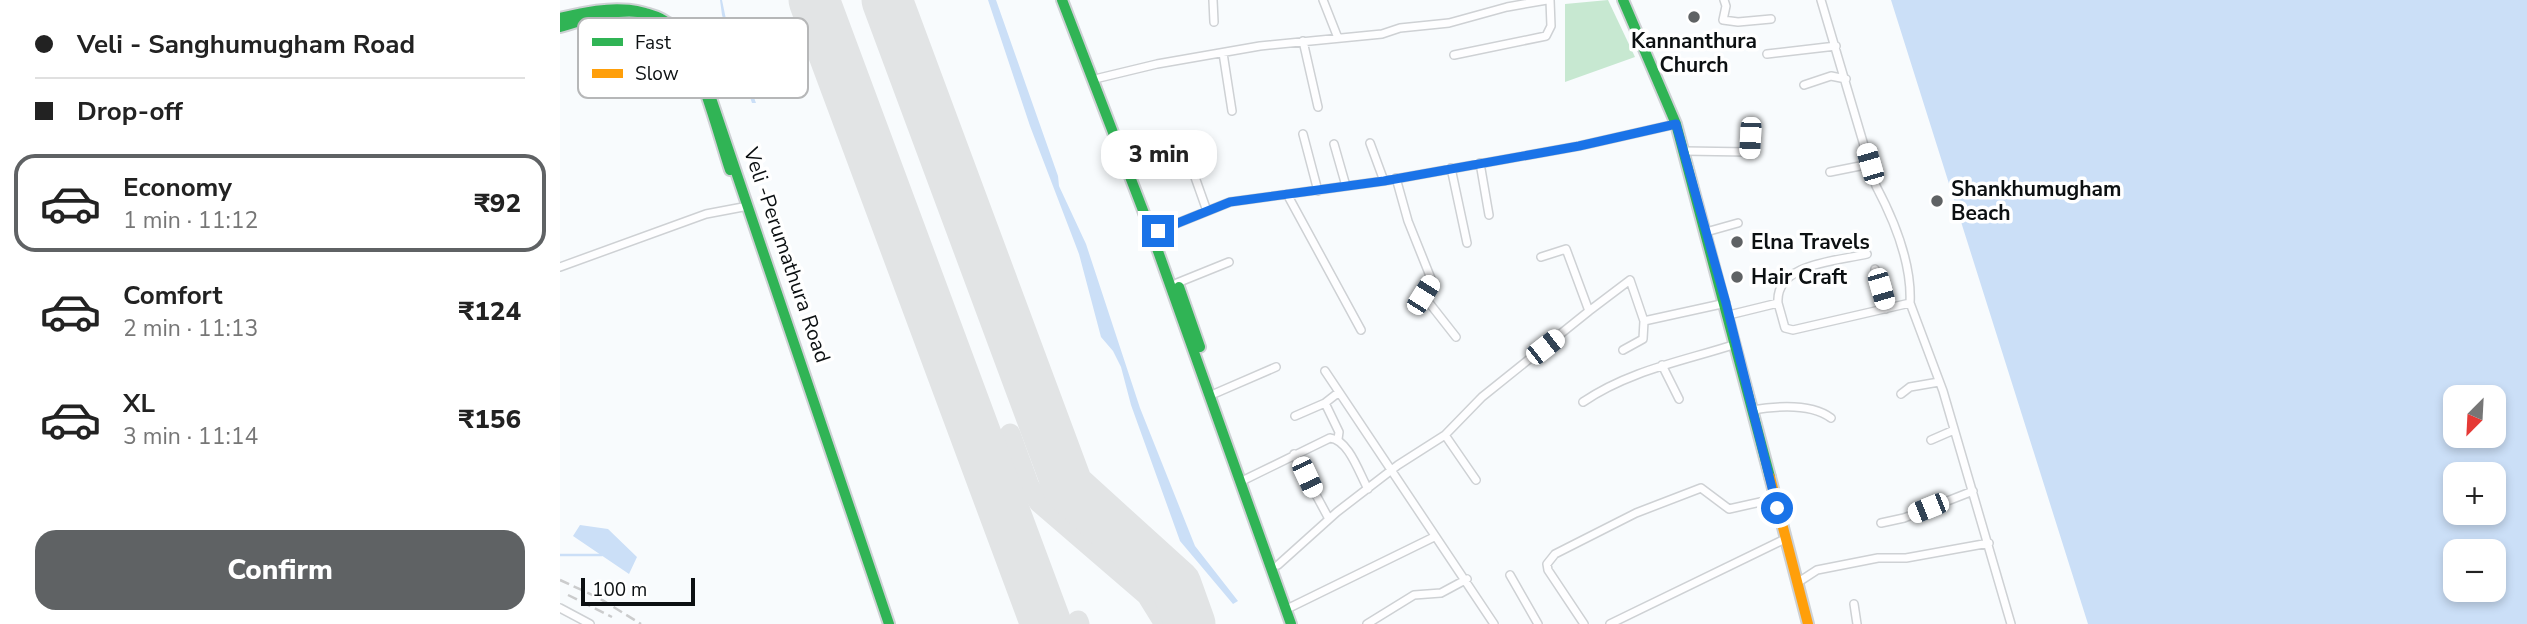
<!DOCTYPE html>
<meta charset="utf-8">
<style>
body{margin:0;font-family:"Nunito Sans",sans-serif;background:#f2f2f2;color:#222;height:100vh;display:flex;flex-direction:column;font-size:26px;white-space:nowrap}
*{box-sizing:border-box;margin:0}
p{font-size:23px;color:#767676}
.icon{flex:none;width:38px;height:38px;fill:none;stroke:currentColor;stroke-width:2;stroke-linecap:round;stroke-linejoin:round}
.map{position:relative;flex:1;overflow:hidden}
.details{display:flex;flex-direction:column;background:#fff;width:560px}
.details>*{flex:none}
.top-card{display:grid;align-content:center;height:154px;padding:0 35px;background:#fff}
.needle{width:46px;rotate:204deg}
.buttons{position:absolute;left:1883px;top:385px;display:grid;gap:14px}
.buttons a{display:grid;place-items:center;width:63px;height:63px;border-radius:14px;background:#fff;box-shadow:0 4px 10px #0003;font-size:35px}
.scale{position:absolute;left:21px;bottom:18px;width:114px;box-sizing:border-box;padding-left:7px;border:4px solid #0c1012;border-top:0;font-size:19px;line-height:24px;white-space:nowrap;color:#0c1012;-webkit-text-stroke:5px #fff;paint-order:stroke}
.end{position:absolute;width:32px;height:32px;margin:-16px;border:9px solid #1a73e8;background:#fff;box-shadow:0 0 0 4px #fff}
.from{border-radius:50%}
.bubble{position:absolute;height:49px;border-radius:21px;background:#fff;box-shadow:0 4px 10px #0003;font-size:23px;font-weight:800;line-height:49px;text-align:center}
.car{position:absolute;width:21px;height:42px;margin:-21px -10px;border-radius:9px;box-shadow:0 0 5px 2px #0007;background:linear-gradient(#fff 24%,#345 0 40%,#fff 0 76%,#345 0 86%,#fff 0)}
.top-card b{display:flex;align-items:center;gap:24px;height:66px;font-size:26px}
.top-card b+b{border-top:2px solid #e0e0e0}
.top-card i{width:18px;height:18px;background:#222}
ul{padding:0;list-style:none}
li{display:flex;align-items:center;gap:21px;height:98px;margin:0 14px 10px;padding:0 21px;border:4px solid transparent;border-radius:21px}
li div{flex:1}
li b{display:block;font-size:26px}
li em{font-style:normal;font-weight:800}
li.selected{border-color:#5f6264}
li>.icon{width:63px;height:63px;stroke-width:1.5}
.cta{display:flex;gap:14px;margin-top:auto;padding:14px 35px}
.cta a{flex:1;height:80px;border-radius:21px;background:#5f6264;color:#fff;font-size:28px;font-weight:800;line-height:80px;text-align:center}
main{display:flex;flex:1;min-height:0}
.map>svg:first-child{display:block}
</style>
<main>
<section class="details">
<div class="top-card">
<b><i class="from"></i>Veli - Sanghumugham Road</b>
<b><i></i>Drop-off</b>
</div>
<ul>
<li class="selected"><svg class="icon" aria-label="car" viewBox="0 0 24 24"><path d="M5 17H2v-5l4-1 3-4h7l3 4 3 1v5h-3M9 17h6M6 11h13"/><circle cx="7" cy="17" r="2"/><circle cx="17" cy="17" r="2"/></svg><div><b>Economy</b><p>1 min · 11:12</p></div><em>₹92</em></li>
<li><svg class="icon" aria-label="car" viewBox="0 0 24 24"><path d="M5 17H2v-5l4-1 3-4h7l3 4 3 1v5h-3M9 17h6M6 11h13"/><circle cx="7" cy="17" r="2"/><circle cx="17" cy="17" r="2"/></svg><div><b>Comfort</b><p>2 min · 11:13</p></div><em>₹124</em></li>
<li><svg class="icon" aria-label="car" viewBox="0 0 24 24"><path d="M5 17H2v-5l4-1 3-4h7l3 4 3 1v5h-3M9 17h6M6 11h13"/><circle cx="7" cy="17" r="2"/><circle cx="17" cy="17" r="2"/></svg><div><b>XL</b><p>3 min · 11:14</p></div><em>₹156</em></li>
</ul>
<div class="cta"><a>Confirm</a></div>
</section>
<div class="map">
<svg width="1967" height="624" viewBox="0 0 1967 624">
<rect width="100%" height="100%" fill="#f8fbfd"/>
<path fill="#c7e8d1" d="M1048,0L1075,57L1005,82V4Z"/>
<path fill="#cbdff7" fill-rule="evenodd" d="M160,0H162L167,24L196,103H192L162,15Z
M428,0H436L498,176L499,186L526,244L580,408L635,546L678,601L673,604L620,541L571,405L561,367L553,351L541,337L519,254L470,126Z
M1331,0H1967V624H1528ZM1934,397V436H1895V397ZM1934,474V513H1895V474ZM1934,551V590H1895V551Z
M20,525L48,529L77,557L69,574L13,536Z"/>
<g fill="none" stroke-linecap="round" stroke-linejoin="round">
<path stroke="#cbdff7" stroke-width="2.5" d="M0,555H42"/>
<path stroke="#e2e4e5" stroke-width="21" d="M450,434L469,486L479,502L587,595L605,624
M518,621L519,624"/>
<path stroke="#e2e4e5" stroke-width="51" d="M254,0L486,624
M327,0L508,487L616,585L630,624"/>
<defs>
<path id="street" d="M653,0L654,22
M763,0L778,38
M1164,0L1166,6L1163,20L1178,22L1211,19
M743,41L758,107
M663,53L672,111
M1207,54L1276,46
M894,55L986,36L991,26L990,0
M539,78L597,64L700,46L822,34L840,28L889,23L947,7L987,0
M1244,85L1271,76L1286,79
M743,134L758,191
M810,143L824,181
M774,144L786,186
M1124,151L1189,152L1191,123
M920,163L929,215
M631,166L647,211
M891,168L907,243
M1270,172L1310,164
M836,178L848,221L872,281L863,295L896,337
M727,194L801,330
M598,231L670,202L824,181L1019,146L1116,124
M1146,232L1178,223
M0,267L146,214L183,207
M1315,269L1326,309
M617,283L669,262
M1218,303C1215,263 1278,261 1307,254
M1350,303L1383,391L1451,624
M1029,311L1070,280L1084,321L1166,303
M1169,315L1218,303L1225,328L1233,330L1350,303C1352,264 1334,220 1316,186L1261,0
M1063,350L1083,339L1084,321
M1102,365L1119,399
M765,371L934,624
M656,393L716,367
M1341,394L1350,387L1379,382
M1023,402C1070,370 1124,361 1176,344
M765,403L779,432L778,439
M1192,410C1216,406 1251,403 1271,418
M735,416L765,403L779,392
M885,435L916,480
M1371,440L1394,430
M734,454L769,519
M686,479L770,438C789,440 799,473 808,489
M1321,523L1344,518L1413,491
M718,565L777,512L838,465L885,435L922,397L1029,311L1006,249L981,257
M950,575L978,624
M1237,583L1257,570L1318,558H1346L1429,543
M1294,604L1297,624
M731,607L874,537
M0,608L30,624
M807,624L854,595L881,593L907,579
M1024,624L988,570L987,564L995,554L1076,513L1141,488L1169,509L1214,499
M1050,624L1225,539"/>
<path id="fast" d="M502,0L589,226L731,624
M1063,0L1116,124L1210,477
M0,18C53,5 87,2 131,39L329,624
M0,27C25,20 52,9 78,12C90,13 104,18 112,27C138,52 158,134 170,170
M619,287L640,347"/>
<path id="slow" d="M1210,477L1248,624"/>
</defs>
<use href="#street" stroke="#ced1d4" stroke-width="10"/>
<use href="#fast" stroke="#ced1d4" stroke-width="14"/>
<use href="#slow" stroke="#ced1d4" stroke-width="14"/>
<use href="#street" stroke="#fefeff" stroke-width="7"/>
<use href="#fast" stroke="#30b455" stroke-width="10"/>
<use href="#slow" stroke="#ff9f0a" stroke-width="10"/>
<path stroke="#cbcccd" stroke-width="2.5" stroke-dasharray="10 5" stroke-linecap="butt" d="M0,580L39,598L81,624
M8,595L52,617"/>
</g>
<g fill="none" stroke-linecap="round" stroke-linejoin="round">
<path stroke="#1a73e8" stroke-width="9" d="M598,231L670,202L824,181L1019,146L1116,124L1166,303L1217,508"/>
</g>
<g fill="#5f6264" stroke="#fff" stroke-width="2.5">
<circle cx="1134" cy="17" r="7"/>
<circle cx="1377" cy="201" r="7"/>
<circle cx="1177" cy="242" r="7"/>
<circle cx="1177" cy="277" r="7"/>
</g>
<g text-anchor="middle" stroke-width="7" stroke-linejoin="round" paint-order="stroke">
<g font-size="21" font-weight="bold" fill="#0c1012" stroke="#fff" text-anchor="start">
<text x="1134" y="48" text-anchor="middle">Kannanthura<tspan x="1134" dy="24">Church</tspan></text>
<text x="1391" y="196">Shankhumugham<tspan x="1391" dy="24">Beach</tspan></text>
<text x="1191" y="249">Elna Travels</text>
<text x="1191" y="284">Hair Craft</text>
</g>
<g font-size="21" fill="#0c1012" stroke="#fff">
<text transform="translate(227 255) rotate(71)" y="7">Veli -Perumathura Road</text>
</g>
</g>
<rect x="18" y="18" width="230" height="80" rx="10" fill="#fff" stroke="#b6b7b8" stroke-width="2"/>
<rect x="32" y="38" width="31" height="8" fill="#30b455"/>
<rect x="32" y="69" width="31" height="9" fill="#ff9f0a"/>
<g font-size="19" fill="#0c1012">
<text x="75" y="49">Fast</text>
<text x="75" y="80">Slow</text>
</g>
</svg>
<div class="buttons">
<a><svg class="needle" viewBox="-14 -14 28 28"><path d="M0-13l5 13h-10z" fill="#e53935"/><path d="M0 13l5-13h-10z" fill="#767676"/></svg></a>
<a>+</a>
<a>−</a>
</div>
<div class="scale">100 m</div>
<i class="end from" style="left:1217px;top:508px"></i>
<i class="end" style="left:598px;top:231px"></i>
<div class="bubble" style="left:541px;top:130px;width:116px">3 min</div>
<i class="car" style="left:1190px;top:138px;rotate:183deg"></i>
<i class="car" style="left:1310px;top:164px;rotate:344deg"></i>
<i class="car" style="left:1321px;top:289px;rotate:164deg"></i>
<i class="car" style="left:863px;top:295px;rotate:32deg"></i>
<i class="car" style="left:985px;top:347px;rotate:52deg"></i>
<i class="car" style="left:747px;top:477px;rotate:155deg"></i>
<i class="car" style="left:1368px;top:508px;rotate:248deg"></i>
</div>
</main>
